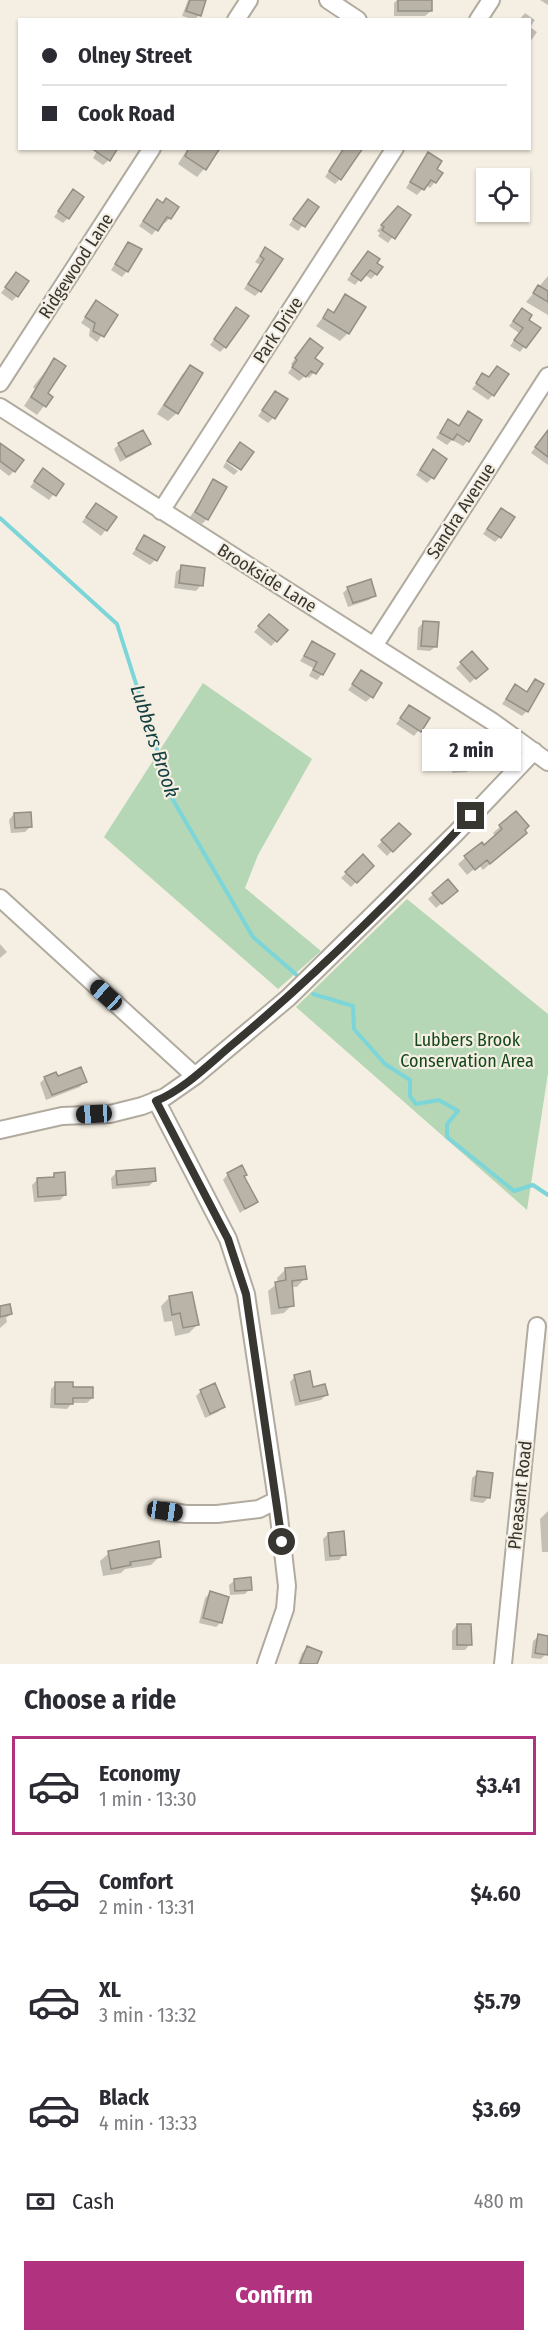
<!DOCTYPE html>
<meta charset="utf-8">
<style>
body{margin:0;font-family:"Fira Sans Condensed",sans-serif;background:#f7f7f7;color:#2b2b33;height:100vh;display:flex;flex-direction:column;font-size:22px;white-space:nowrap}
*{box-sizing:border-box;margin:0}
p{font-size:20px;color:#7c7c81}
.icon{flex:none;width:33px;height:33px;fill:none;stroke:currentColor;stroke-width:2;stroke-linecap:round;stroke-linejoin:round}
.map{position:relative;height:1664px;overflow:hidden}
.panel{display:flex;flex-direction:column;background:#fff;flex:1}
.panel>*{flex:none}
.hud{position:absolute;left:18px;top:18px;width:513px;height:132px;border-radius:0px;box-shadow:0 2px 4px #0004;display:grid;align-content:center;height:132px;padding:0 24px;background:#fff}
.tools{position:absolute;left:476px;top:168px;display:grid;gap:12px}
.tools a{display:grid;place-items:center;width:54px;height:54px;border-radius:0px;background:#fff;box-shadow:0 2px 4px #0004;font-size:30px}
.end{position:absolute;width:27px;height:27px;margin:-14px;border:8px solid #383631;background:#fff;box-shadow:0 0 0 3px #fff}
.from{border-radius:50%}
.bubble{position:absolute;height:42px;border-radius:0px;background:#fff;box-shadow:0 2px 4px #0004;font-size:20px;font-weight:700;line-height:42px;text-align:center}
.car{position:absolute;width:18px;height:36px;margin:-18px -9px;border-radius:8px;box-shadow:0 0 4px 2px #0007;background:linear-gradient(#222 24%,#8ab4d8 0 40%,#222 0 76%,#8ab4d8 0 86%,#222 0)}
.hud b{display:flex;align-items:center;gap:21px;height:57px;font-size:22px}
.hud b+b{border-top:2px solid #e1e1e2}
.hud i{width:15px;height:15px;background:#2b2b33}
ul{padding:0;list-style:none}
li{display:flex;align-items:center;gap:18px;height:99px;margin:0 12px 9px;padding:0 12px;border:3px solid transparent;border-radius:0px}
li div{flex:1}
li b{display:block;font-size:22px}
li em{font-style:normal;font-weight:700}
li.current{border-color:#b1327f}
li>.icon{width:54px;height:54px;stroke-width:1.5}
h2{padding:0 24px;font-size:27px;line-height:72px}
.pay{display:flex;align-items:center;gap:15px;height:66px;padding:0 24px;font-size:22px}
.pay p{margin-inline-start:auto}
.action{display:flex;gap:12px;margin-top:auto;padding:12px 24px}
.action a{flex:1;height:69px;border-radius:0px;background:#b1327f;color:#fff;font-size:24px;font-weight:700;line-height:69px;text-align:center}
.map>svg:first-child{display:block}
</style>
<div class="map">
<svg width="548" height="1664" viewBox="0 0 548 1664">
<rect width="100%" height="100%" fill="#f5efe3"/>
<path fill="#b5d7b6" d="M203,683L312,759L258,855L245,888L321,951L278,989L104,837Z
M407,899L548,1014V1073L527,1210L296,1007Z"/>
<path fill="#0003" d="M188,0H206L199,15L195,20L182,16Z
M397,0H431V11L425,16H394V3Z
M540,0H548V5Z
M525,13L535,20L530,27L537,32L530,42V20H519Z
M99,148L109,160L103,165L93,158Z
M188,148H222L197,177L178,164Z
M344,148L340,179L335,184L325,177Z
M428,154L435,169V182L430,188L426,185L417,195L406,188Z
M73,191L68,218L63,223L54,217Z
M157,201L170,218L165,223L162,222L152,235L139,226Z
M303,206L317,207L298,231L289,225Z
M393,213L409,215L388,243L378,236L380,233L377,231Z
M128,244L127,271L122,277L111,270Z
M265,249L260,291L255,296L244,289L260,265L255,262Z
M363,258L375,263L376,274L371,279L364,274L355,285L347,280Z
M16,274L17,296L12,301L1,293Z
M548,276V315L526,302Z
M345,296L348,333L340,341L316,326L328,311L332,313Z
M96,302L116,315L97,342L89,336L90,329L81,323Z
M236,309L225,347L220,352L210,345Z
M522,310L527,320L539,328L520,352L510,346L519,333L509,326Z
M305,345L313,358L321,365L309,378L306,375L299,381L288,373L293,366L291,364Z
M54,360L46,394L51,397L37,415L24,406L35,389L33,387Z
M190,366L177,413L168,421L157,414L182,375Z
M497,368L493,395L488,400L472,389L483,375L488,378Z
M275,392L273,418L268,423L258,416Z
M468,413V441L463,446L452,440L447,445L436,438L448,421L458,427Z
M548,430V465L531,453Z
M119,444H149L144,449L120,462L114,449Z
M0,450L14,471L9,476L0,469Z
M433,451L432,478L427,483L416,475Z
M226,462L238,471L234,475L223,467Z
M43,470L62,484L49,500L30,487Z
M214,481L207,519L202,524L190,517Z
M91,510L115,518L101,536L82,522Z
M496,515L500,537L495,542L483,534Z
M145,537L155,560L150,565L132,554Z
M182,567L201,585L196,591L174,588L176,572Z
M348,588L374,595L369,600L348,607L343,593Z
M264,621L276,641L271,646L254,632Z
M423,623L436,646L430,651L417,650L418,628Z
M312,643L333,654L322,674L317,680L309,676L313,668L300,661Z
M472,653L485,669L470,683L456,668Z
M362,672L371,697L366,702L348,690Z
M535,681L527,711L522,716L502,704L515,686L526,693Z
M410,706L428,719L414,736L396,724Z
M456,744L472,767L467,772L452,773L450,750Z
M515,813L518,840L483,870L479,865L467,875L458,864L481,844L484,847L496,837L493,833Z
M14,814L30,827L25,832L11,833L9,820Z
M399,825L409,834L387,856L377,846Z
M363,856L372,866L351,887L341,878Z
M447,881L450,896L436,908L428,899Z
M0,944L7,952L0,958Z
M45,1078H57L85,1081L80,1087L46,1100L40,1083Z
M117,1172L154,1181L149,1186L112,1189L111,1178Z
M55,1174L65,1195L60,1200L34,1202L32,1185L38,1179L51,1178Z
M228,1174L243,1176L256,1201L240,1213L223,1180Z
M285,1270L305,1278L297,1287H291L292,1305L284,1313L271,1315L268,1291L278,1283L277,1278Z
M169,1298L197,1325L189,1333L175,1336L172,1321L164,1322L161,1306Z
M0,1308L11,1314L6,1318L7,1322L0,1328Z
M295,1376L312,1389L326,1395L321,1400L295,1406L290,1382Z
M56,1384L71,1388L92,1398L87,1403H72L67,1409L50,1408L51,1389Z
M201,1391L223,1407L218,1412L205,1418L196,1396Z
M478,1473L489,1497L483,1503L470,1501L472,1478Z
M548,1511V1552H542L540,1519Z
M328,1534L344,1554L339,1560L325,1561L323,1539Z
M109,1553L159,1557L151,1565L125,1569L121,1573L103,1576L100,1561Z
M235,1580L250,1589L245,1594L230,1595L229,1585Z
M210,1593L221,1622L216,1627L199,1623L205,1598Z
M457,1625L470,1644L465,1650H452V1631Z
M539,1636L548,1637L546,1654L541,1659L531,1658L533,1641Z
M308,1647L315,1664H298L302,1653Z"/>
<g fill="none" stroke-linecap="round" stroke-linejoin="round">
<path stroke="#7cd5d8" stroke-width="4" d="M0,518L117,624L173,800L253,937L299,977
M313,994L353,1006L354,1029L385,1064L410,1080V1096L416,1104L439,1100L458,1111L447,1124V1137L514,1191L533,1185L548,1195"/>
</g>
<path fill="#bab4a8" stroke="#948e83" stroke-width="1.5" d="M190,0H206L201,16L186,11Z
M398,0H432V11H398Z
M91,148H118L110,161Z
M189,148H220L206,170L185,156Z
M344,148H363L341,180L329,171Z
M428,152L442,161L437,169L443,173L436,183L431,180L424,190L410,182Z
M73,189L84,197L69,219L58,211Z
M166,198L179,207L171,219L167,217L158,231L143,221L157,199L163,203Z
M308,199L319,207L305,227L293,219Z
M398,206L411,215L395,239L382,230L384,227L381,225Z
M128,242L142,249L128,272L115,264Z
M265,247L283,259L261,292L248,284L264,259L260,256Z
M368,251L380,259L377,263L383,267L377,275L370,270L361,281L351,274Z
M16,272L29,281L18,297L5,287Z
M538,285L548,291V302L533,293Z
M345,294L366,307L349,334L323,318L328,309L334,313Z
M96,300L118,315L104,337L93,331L95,323L85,317Z
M236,307L249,316L226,348L214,339Z
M522,308L532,315L529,320L541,328L526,348L514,340L523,328L513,321Z
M310,338L323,348L315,358L323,364L316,374L311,371L306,377L292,367L297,360L295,358Z
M54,358L66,366L48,393L53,397L46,407L31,397Z
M190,365L203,373L178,414L164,405Z
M497,366L509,374L494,396L476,383L482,373L489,377Z
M275,391L288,399L275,419L262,410Z
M468,411L482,420L469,442L457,434L453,440L440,433L448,419L459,426Z
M143,430L151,444L126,457L118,443Z
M548,430V457L535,447Z
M240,442L254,452L241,470L227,461Z
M0,443L24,460L15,472L0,461Z
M433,449L447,459L434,479L420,470Z
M43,468L64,484L56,496L34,481Z
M213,479L227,487L208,520L195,512Z
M96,503L117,517L107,531L86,517Z
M501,508L515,517L501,538L487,529Z
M144,535L165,547L157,561L136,549Z
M181,565L205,568L203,586L179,583Z
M371,579L376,596L353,603L347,587Z
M269,614L288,630L277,642L258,626Z
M423,621L439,622L437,647L421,646Z
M312,641L335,654L323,675L313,670L317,662L304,656Z
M472,651L488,669L476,679L460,662Z
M361,670L382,683L373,698L352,684Z
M535,679L544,684L528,712L506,699L515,684L527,692Z
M409,705L430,718L421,732L400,718Z
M472,741L474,767L457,769L455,743Z
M516,811L529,826L525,830L527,833L490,864L487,860L475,870L464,856L482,842L484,845L502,829L499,825Z
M31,812L32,827L15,828L14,813Z
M399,823L411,834L393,852L381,840Z
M363,854L374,866L357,883L345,872Z
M448,879L458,891L442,904L432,893Z
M81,1067L87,1082L52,1095L44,1077L56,1072L58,1076Z
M242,1165L247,1175L244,1176L258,1202L245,1209L227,1173Z
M155,1168L156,1181L117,1185L116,1171Z
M65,1172L66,1195L38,1197L37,1178L54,1177V1173Z
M305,1266L307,1279L292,1281L294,1306L279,1308L275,1282L286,1280L285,1268Z
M192,1292L199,1325L183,1328L180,1313L172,1315L169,1296Z
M10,1304L12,1314L0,1317V1306Z
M310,1371L313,1387L325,1384L328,1395L300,1401L294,1375Z
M55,1382H73V1387H93V1398H73V1404H55Z
M215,1383L225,1407L210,1414L200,1390Z
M477,1471L493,1473L490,1498L474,1496Z
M344,1531L346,1555L330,1556L328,1533Z
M159,1541L161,1557L130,1562L131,1565L111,1569L108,1551Z
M251,1577L252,1590L235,1591L234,1579Z
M210,1591L229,1597L222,1623L203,1618Z
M457,1624H471L472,1645H457Z
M538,1634L548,1636V1655L535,1653Z
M307,1646L322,1652L317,1664H300Z"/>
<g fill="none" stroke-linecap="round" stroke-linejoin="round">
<defs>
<path id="minor" d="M328,0L358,20
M236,20L249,0
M478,20L491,0
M0,383L152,148
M0,407L493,722L548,762
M161,511L395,148
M374,646L548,376
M0,898L195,1076
M156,1100L228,1239L246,1294L277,1500L287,1586L285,1609L266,1664
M0,1130L62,1116L110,1114L142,1106L165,1097L195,1076L288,998L456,833L534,751
M165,1511L186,1514H217L259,1509L277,1500
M503,1664L537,1326"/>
</defs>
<use href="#minor" stroke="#b1ab9f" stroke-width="20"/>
<use href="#minor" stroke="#fff" stroke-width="16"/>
</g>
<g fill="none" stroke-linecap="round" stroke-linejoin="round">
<path stroke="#383631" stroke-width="8" d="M282,1542L246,1294L228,1239L156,1101C185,1089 210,1063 233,1044C317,974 396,896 471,816"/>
</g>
<g text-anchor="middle" stroke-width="4.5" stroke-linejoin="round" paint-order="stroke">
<g font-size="18" fill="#383631" stroke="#f5efe3">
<text transform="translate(76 266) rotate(-57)" y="6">Ridgewood Lane</text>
<text transform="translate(278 330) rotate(-57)" y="6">Park Drive</text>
<text transform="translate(461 511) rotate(-57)" y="6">Sandra Avenue</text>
<text transform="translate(267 578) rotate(32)" y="6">Brookside Lane</text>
<text transform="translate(520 1495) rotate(-84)" y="6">Pheasant Road</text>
</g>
<g font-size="18" fill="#14481b" stroke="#f5efe3">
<text x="467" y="1046">Lubbers Brook<tspan x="467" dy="21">Conservation Area</tspan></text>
</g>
<g font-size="20" font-style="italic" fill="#154041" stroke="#f5efe3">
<text transform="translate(155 741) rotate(72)" y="7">Lubbers Brook</text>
</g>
</g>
</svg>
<div class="tools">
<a><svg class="icon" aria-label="locate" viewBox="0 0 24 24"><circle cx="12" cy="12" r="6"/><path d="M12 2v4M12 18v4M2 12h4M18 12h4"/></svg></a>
</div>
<i class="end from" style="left:282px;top:1542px"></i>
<i class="end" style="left:471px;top:816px"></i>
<div class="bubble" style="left:422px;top:729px;width:99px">2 min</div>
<i class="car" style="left:106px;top:995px;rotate:312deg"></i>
<i class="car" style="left:94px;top:1114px;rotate:267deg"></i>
<i class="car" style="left:165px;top:1511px;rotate:98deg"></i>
<div class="hud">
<b><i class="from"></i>Olney Street</b>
<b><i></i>Cook Road</b>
</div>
</div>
<section class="panel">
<h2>Choose a ride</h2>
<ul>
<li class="current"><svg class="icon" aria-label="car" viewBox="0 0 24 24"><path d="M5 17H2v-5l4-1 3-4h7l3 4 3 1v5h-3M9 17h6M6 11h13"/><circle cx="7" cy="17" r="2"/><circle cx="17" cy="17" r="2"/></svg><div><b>Economy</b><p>1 min · 13:30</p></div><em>$3.41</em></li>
<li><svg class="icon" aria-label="car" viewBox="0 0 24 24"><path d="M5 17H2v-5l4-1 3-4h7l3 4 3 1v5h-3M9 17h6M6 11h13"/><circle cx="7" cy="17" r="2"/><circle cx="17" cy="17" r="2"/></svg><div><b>Comfort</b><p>2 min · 13:31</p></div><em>$4.60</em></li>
<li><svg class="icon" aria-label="car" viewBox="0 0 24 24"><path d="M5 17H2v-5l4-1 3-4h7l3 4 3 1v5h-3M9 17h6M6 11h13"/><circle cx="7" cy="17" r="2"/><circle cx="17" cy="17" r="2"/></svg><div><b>XL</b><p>3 min · 13:32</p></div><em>$5.79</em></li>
<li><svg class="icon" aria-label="car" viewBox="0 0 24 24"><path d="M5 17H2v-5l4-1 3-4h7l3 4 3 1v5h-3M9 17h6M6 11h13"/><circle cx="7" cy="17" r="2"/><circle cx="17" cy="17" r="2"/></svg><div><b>Black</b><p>4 min · 13:33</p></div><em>$3.69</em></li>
</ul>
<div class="pay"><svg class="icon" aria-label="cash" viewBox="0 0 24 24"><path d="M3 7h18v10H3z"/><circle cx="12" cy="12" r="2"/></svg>Cash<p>480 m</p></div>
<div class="action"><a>Confirm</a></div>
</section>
